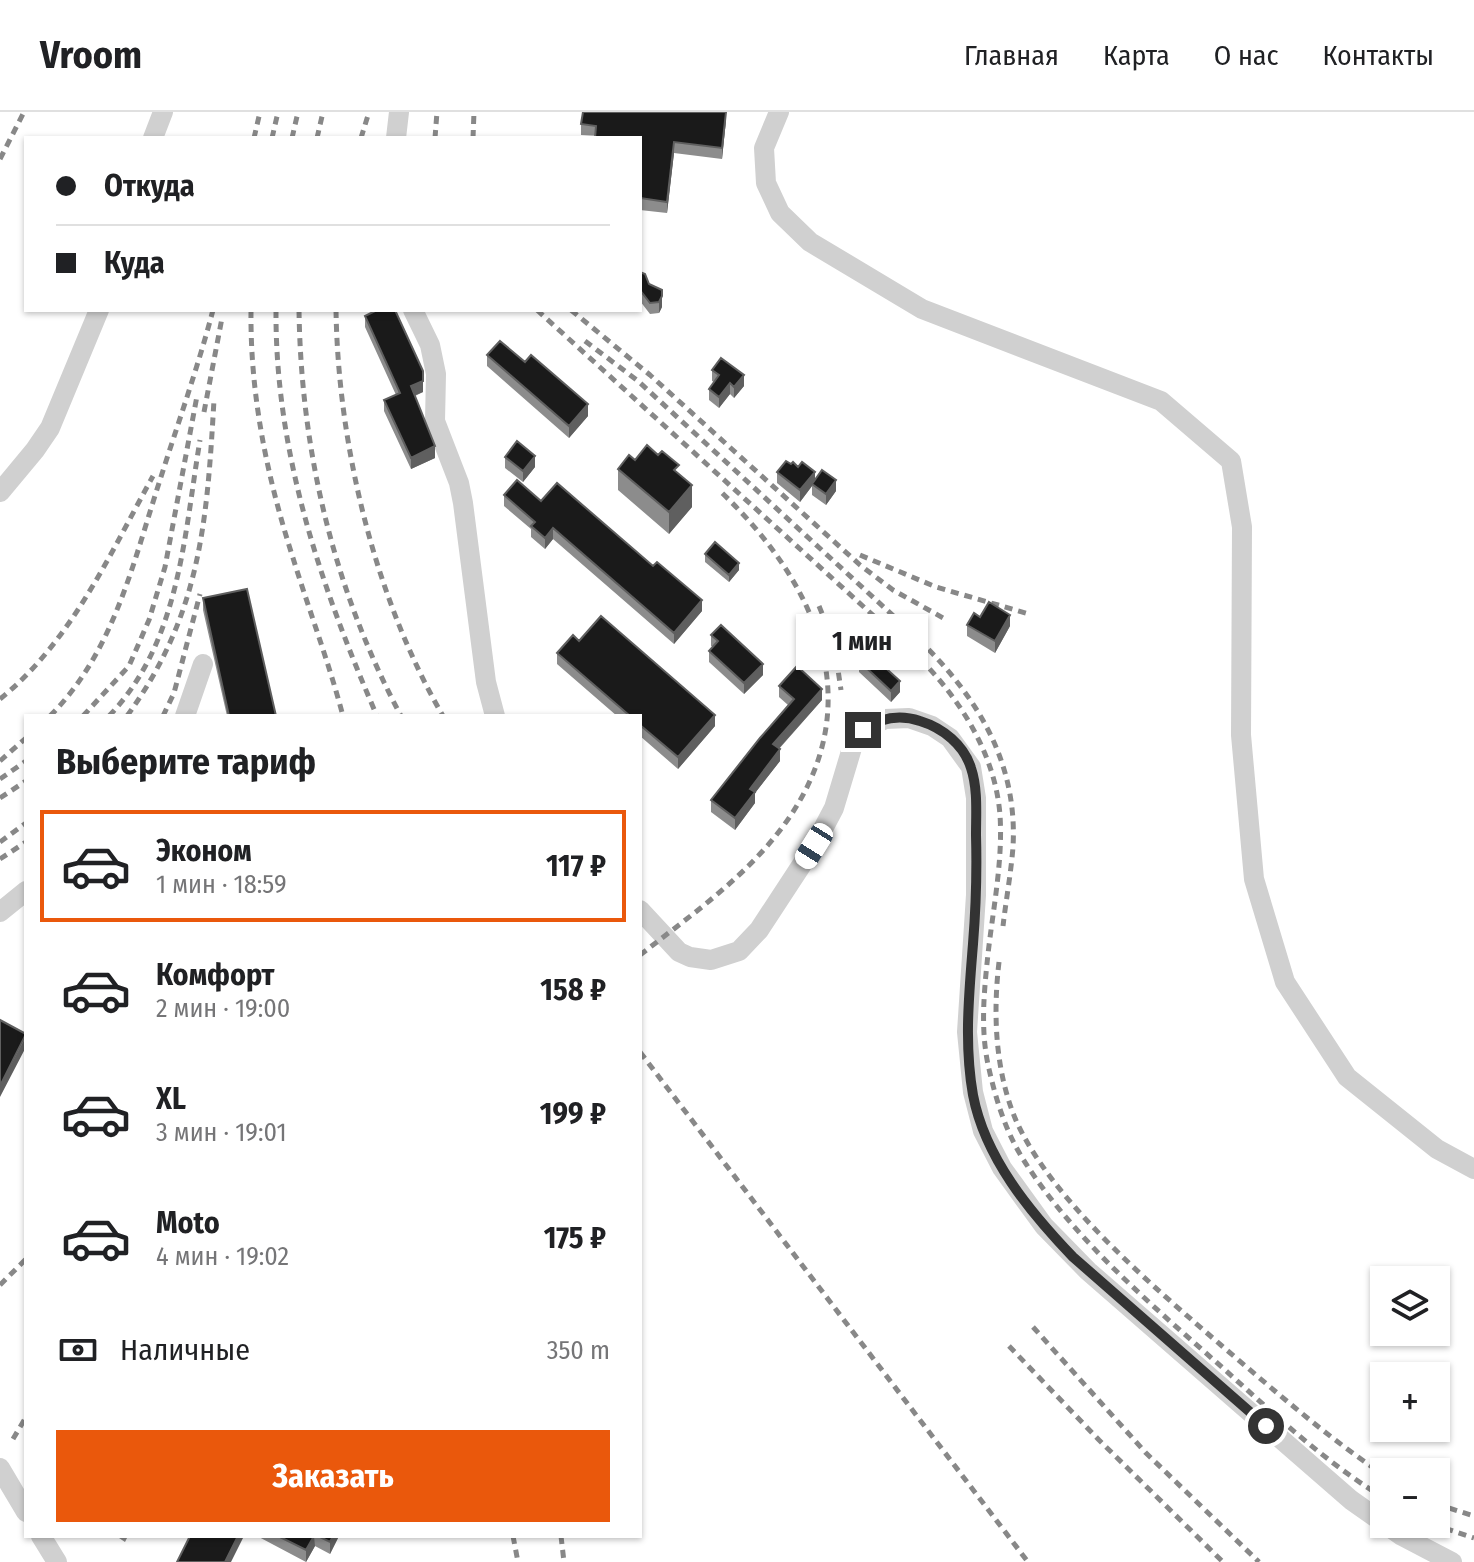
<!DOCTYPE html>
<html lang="ru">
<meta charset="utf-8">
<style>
body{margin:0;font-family:"Fira Sans Condensed",sans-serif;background:#f6f6f6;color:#202124;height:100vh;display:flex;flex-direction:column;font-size:30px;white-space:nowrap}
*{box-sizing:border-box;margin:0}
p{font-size:26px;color:#757577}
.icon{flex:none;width:44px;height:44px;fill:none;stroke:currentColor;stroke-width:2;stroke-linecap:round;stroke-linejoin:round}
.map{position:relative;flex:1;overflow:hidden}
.panel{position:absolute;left:24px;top:602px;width:618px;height:824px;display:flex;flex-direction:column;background:#fff;border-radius:0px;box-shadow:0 2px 6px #0004}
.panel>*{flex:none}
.top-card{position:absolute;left:24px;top:24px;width:618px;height:176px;border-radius:0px;box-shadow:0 2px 6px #0004;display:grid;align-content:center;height:176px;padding:0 32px;background:#fff}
.buttons{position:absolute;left:1370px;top:1154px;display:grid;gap:16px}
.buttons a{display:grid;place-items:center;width:80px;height:80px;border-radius:0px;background:#fff;box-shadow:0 2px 6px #0004;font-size:40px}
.end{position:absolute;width:36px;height:36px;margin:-18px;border:10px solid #333;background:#fff;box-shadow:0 0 0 4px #fff}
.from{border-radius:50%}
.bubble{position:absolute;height:56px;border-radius:0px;background:#fff;box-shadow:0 2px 6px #0004;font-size:26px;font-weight:700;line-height:56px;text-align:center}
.car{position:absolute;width:24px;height:48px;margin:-24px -12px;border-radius:10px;box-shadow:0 0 6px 2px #0007;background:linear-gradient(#fff 24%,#345 0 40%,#fff 0 76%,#345 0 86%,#fff 0)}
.top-card b{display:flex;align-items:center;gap:28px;height:76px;font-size:30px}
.top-card b+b{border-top:2px solid #e0e0e0}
.top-card i{width:20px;height:20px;background:#202124}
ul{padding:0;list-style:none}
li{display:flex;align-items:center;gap:24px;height:112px;margin:0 16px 12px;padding:0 16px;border:4px solid transparent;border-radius:0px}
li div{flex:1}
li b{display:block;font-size:30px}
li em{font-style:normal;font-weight:700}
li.active{border-color:#ea580c}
li>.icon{width:72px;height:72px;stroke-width:1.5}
h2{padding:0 32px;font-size:36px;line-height:96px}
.pay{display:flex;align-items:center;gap:20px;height:88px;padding:0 32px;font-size:30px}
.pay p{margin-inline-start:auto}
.button{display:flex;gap:16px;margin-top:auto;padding:16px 32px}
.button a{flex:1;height:92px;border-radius:0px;background:#ea580c;color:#fff;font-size:32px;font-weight:700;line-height:92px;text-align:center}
header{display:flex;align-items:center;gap:48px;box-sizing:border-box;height:112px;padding:0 40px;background:#fff;border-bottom:2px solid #e0e0e0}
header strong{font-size:38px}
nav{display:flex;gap:44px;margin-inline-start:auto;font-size:28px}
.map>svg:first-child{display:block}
</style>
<header>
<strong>Vroom</strong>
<nav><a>Главная</a><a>Карта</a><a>О нас</a><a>Контакты</a></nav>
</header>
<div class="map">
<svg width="1474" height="1450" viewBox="0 0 1474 1450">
<rect width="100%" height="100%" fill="#fff"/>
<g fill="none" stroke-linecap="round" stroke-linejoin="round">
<path stroke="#d0d0d0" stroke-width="20" d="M779,0L764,36L766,71L780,101L810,130L922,197L1161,289L1231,349L1242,415L1241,623L1254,767L1285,870L1347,965L1437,1037L1474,1057
M153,26L163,0
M396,26L399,0
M413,198L430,233L436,262L435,309L459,371L463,391L486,570L495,604
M0,380L35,338L50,316L99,198
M185,604L203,552
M640,798L679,840L690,845L711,848L739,839L759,818L814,734L834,696L852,636L863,618L885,607L909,606L932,614L950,626L971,655L976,686V783L967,920L973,980L983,1019L1002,1056L1044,1114L1088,1159L1351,1388L1402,1424L1452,1450
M0,800L26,779
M0,1356L26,1400
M41,1424L57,1450"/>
<path stroke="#888" stroke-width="5" stroke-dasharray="8 6" stroke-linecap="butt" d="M254,26L260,0
M272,26L278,0
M292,26L298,0
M317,26L323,0
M361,26L369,0
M435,26L437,0
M473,26L474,0
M0,47L24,0
M251,198C250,283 267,365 293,446C309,498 329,551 343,604
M276,198C275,340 321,475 377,604
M299,198C301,340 334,478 401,604
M336,198C338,333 375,487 443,604
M537,198L909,536C955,579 995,638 1000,703C1003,749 993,797 988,842C984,880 980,919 989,957C996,988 1006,1020 1023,1047C1072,1126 1155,1196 1224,1257C1275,1303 1325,1350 1384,1386
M571,198L650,263L860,453L893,478L945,507
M585,229L638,269L913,522C974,580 1018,647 1013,735C1011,761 1006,788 1003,814
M204,300L222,206
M860,443L936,475L1029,502
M819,494L834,531L841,578
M0,587C71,530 110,442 153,364
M50,604C114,540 133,451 160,368C178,311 198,255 213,198
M83,604L129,554L149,508L165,455L197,284
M109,604C180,530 184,424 200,328
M127,604C201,502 207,409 214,288
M163,604L174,581L200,482
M0,649L26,626
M0,667L26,649
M0,686L26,669
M0,730L26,711
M0,747L26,730
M640,843C690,804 746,765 784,713C872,592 817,471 719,378
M999,850C993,901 995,957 1015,1006C1050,1088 1155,1176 1222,1234C1275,1279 1327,1325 1384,1363
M640,940L1028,1450
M0,1173L26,1147
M1033,1215L1146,1341L1259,1450
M1009,1234L1099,1328L1223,1450
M13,1327L26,1305
M1436,1392L1474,1404
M1432,1412L1474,1426
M513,1424L518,1450
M561,1424L564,1450"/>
</g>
<path fill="#8c8c8c" d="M726,8L722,47L674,41L667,101L640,98V26L581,23V12Z
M640,160L649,172L662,195L659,201L650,202L640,189Z
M365,204L423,259V280L415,284L435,346L411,357L384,299V288L396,283L365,215Z
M487,243L588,304L569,326L487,254Z
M712,258L744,274L734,286L730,282L719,296L709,288V277L714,270L712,269Z
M505,345L535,355L523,370L505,356Z
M635,348L679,362L692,395L669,422L618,378V357Z
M777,360L815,368L836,379L826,393L812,383V374L800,390L777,371Z
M504,383L541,389L702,499L674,532L553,427L545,437L531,425V417L504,394Z
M705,442L739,458L729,470L705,450Z
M203,486L276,604H227L203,498Z
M980,505L1010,514L995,541L967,524V513Z
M711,523L763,563L744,582L709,550V539L713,535L711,534Z
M579,529L715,614L678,657L640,624V604H617L557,552V541Z
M859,549L900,580L891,590L859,560Z
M779,574L822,588L779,637L780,649L755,681V691L735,718L711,700V688L788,593L779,585Z
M116,1424H128L125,1430Z
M257,1424H339L330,1442L315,1434L306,1450Z"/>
<path fill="#5f5f5f" d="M726,0V8L722,47V36Z
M674,30V41L667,101V90Z
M662,184V195L659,201V190Z
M744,263V274L734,286V275Z
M423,269V280L411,285V274Z
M730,271V282L719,296V285Z
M588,292V304L569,326V314Z
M435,334V346L411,357V346Z
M535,344V355L523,370V359Z
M815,360V371L812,372V374L800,390V378Z
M836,368V379L826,393V382Z
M692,373V395L669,422V400Z
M553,416V427L545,437V426Z
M739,451V458L729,470V463Z
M702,488V499L674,532V521Z
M1010,503V514L995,541V529Z
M763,552V563L744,582V571Z
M900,569V580L891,590V579Z
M822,577V588L773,643V632Z
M715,603V614L678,657V645Z
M780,637V649L755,681V691L735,718V706L750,677Z
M26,924V935L0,985V974Z
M238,1424H244L231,1450H225Z
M314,1424L315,1434L306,1450V1438Z
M333,1424H339L330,1442V1430Z"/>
<path fill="#1a1a1a" stroke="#5f5f5f" stroke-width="2" d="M583,0H726L722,36L674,30L667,90L640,86V26H595L596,14L581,12Z
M640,160L645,162L649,172L662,178V184L659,190L650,191L640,178Z
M377,198H395L423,259V269L411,274L435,334L411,346L384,288L400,281L365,204Z
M500,229L525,250L531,243L588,292L569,314L487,243Z
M721,246L744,263L734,275L730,271L719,285L709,277L719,263L712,258Z
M517,329L535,344L523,359L505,345Z
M647,333L658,343L662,339L679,353L674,358L692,373L669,400L618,357L629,343L635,348Z
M786,349L791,352L793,350L798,355L802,350L815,360L800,378L777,360Z
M822,358L836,368L826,382L812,372Z
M517,368L541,389L557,371L653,454L657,450L702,488L674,521L553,416L545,426L531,414L535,410L504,383Z
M715,430L739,451L729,463L705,442Z
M247,477L276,604H229L203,486Z
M989,490L1010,503L995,529L967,513L974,501L980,505Z
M601,504L715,603L678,645L640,613V604H630L557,541L573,523L579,529Z
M721,513L763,552L744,571L709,539L718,529L711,523Z
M868,540L900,569L891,579L859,549Z
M797,554L822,577L773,632L780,637L750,677L755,680L735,706L711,688L760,626L794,587L779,574Z
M0,908L26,922L0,974Z
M190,1424H238L225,1450H177Z
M278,1424H314L306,1438Z
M318,1424H333L330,1430Z"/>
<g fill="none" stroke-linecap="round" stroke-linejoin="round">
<path stroke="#333" stroke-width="10" d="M863,618C880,606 899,602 920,609C943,616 964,633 971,656C978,677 976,701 976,723C977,759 976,795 973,832C969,882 964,932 973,983C985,1046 1030,1100 1073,1145L1266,1314"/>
</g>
</svg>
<div class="buttons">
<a><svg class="icon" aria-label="layers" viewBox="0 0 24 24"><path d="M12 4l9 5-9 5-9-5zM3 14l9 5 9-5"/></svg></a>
<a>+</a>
<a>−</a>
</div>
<i class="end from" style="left:1266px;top:1314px"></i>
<i class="end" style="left:863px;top:618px"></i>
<div class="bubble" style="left:796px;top:502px;width:132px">1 мин</div>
<i class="car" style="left:814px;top:734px;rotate:212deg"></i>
<div class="top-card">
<b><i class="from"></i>Откуда</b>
<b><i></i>Куда</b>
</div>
<section class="panel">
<h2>Выберите тариф</h2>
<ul>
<li class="active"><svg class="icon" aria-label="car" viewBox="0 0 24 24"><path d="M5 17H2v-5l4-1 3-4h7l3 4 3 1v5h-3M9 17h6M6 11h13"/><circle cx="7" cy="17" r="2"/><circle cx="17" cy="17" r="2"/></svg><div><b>Эконом</b><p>1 мин · 18:59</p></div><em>117 ₽</em></li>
<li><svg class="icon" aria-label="car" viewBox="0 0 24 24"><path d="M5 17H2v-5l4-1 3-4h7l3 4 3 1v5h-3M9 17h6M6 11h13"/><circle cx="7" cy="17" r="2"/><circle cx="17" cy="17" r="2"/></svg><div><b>Комфорт</b><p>2 мин · 19:00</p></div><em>158 ₽</em></li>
<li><svg class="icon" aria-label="car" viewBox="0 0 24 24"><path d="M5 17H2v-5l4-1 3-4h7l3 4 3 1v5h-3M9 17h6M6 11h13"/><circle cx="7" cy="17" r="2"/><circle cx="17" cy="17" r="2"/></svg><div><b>XL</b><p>3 мин · 19:01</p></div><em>199 ₽</em></li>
<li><svg class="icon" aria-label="car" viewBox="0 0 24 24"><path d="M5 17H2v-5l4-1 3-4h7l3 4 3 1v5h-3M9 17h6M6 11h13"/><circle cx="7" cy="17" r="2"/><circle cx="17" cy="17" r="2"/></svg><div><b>Moto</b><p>4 мин · 19:02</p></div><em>175 ₽</em></li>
</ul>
<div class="pay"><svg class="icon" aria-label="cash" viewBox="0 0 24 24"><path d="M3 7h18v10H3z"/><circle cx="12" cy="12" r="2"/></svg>Наличные<p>350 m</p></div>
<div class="button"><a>Заказать</a></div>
</section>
</div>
